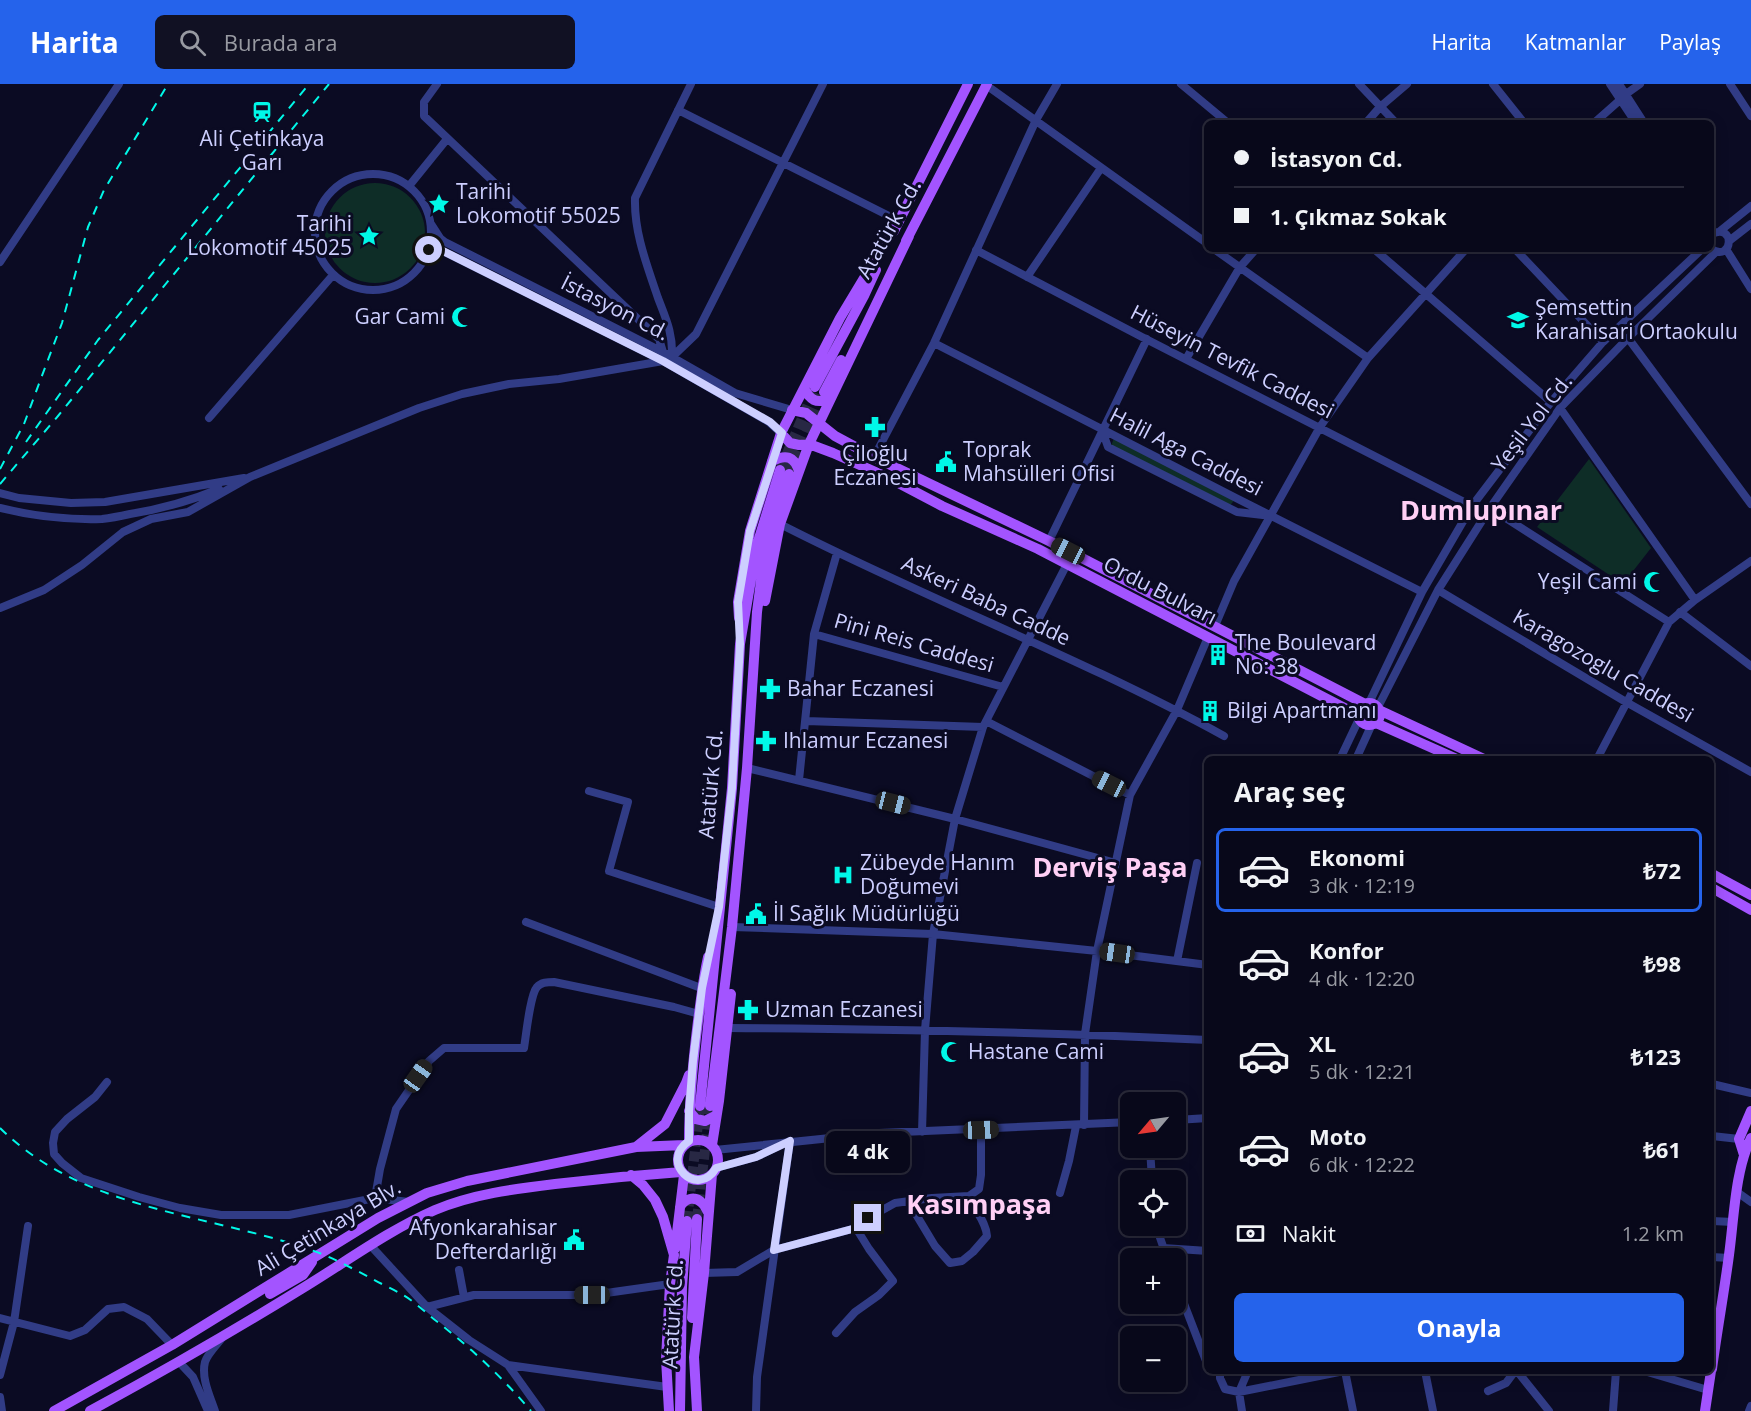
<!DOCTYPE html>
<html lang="tr">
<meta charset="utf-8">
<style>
body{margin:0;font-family:"Open Sans",sans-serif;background:#111123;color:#f1f3f6;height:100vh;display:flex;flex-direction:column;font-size:22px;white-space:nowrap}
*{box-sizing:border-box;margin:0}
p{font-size:20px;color:#989aa2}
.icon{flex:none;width:33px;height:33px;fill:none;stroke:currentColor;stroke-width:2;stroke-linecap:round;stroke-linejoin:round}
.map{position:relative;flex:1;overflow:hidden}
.side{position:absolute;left:1204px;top:672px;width:510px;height:618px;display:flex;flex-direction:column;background:#08081a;border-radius:9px;box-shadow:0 3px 15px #0003,0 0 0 2px #292939}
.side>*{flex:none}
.hud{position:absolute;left:1204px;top:36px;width:510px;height:132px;border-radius:9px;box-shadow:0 3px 15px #0003,0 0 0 2px #292939;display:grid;align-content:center;height:132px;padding:0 30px;background:#08081a}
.needle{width:39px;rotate:241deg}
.controls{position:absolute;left:1120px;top:1008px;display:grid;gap:12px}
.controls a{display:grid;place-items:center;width:66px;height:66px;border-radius:9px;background:#08081a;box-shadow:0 3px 15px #0003,0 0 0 2px #292939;font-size:30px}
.end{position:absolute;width:27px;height:27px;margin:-14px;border:8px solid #cdcfff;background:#111;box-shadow:0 0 0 3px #111}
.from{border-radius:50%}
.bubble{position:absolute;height:42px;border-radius:9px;background:#08081a;box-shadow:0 3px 15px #0003,0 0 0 2px #292939;font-size:20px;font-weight:700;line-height:42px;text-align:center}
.car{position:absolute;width:18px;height:36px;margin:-18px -9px;border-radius:8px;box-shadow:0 0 4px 2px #0007;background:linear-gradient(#222 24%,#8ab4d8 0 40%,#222 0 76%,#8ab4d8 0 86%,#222 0)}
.hud b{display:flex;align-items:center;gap:21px;height:57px;font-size:22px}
.hud b+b{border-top:2px solid #292939}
.hud i{width:15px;height:15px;background:#f1f3f6}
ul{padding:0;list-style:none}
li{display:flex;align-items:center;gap:18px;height:84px;margin:0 12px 9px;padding:0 18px;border:3px solid transparent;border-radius:9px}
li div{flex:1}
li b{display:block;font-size:22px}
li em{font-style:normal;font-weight:700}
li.selected{border-color:#2563eb}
li>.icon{width:54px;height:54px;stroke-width:1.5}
h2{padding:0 30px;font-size:27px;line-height:72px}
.pay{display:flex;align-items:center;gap:15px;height:66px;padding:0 30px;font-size:22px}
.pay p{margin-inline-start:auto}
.action{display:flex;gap:12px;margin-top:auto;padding:12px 30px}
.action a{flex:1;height:69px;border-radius:9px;background:#2563eb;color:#fff;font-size:24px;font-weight:700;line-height:69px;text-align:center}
header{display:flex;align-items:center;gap:36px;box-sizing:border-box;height:84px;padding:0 30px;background:#2563eb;color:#fff}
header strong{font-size:28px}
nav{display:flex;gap:33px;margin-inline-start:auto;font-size:21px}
.search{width:420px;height:54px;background:#111123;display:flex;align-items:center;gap:15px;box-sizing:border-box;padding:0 21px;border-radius:9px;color:#989aa2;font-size:22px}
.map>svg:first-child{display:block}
</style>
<header>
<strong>Harita</strong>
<div class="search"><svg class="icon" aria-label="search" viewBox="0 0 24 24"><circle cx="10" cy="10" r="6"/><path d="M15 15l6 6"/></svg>Burada ara</div>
<nav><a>Harita</a><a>Katmanlar</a><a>Paylaş</a></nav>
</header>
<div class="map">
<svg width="1751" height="1327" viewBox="0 0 1751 1327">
<rect width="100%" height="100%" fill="#0b0b23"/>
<path fill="#0e2d27" d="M325 149a50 50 0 1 1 100 0a50 50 0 1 1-100 0Z
M1115,352L1236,414L1228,424L1110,364Z
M1589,375L1651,464L1623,500L1537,443Z"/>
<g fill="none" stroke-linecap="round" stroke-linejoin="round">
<path stroke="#282844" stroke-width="10" stroke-dasharray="10 5" stroke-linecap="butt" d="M780,386L814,306
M789,390L823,310
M697,1135L710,1022
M687,1137L700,1022"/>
<path stroke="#313c86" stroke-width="8" d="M1181,0L1228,39
M1359,0L1396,39
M1493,0L1524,39
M1610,0L1636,39
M1619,0L1644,39
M1730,0L1751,32
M986,1L1208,160
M1626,10L1640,0
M678,26L899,137
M1366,39L1380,23L1407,0
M1594,39L1620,16
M315 148a58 58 0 1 1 116 0a58 58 0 1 1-116 0Z
M409,102L447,55
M431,140L440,154L445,158L663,268L735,309L792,326
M1720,147L1751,122
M1729,157L1751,140
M1214,165L1368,274
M1374,165L1551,318
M1515,165L1603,258
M1711,165C1734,179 1735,138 1712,150
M1726,165L1751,205
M429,166H441L663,277L769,338L781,349
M976,166L1142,253L1472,422
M0,178L119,0
M1027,193L1101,84
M1628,254L1751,420
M934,259L1236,414L1422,508
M672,273L696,250L823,0
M672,273C673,249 666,235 658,214C647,181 634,149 635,114L691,0
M1186,275L1240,183L1256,165
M1560,324L1695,516
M209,334L333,191
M1102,346L1108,363L1237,428L1263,431
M874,373L934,259L1036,36L1057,0
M0,409L19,414L71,419L105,418L244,394
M0,424C32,432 69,436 102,435C111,434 121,432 130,430C161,425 190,417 219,405
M1490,424L1669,538
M780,440C926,515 1080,573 1224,652
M1049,457L1147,255
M1438,506L1626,618L1751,688
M0,524L44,506L82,481L123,448L151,435L188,428L250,393L419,324L462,310L509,300L559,295L663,277V268L659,255L424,32V18L437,0
M1680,528L1751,582
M1215,542L1234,497L1320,343L1368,274L1466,165
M814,550L1003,603
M1369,619L1422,508L1472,422L1551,318L1603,258L1702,165
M1378,623L1438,506L1490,424L1560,324L1628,254L1716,168
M806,637L983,643
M986,637L1130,711
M1340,675L1359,635
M1356,675L1372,640
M1597,675L1669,538L1695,516L1751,477
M747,684L955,735L1116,779
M799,696L814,550L837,469
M589,707L628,718L609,787L719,823
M526,838L701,904
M732,843L933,850L1097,867L1208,881
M1177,877L1197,779
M728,944C888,945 1048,948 1208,956
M107,998L95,1013L67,1035L55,1048L53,1059L54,1070L62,1079L81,1094L139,1113L180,1124L221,1131H289L375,1114L409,1118
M1712,1000L1751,1009
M1176,1036L1208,1034
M1084,1041L1085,950L1097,867L1130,711L1177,626L1208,553
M922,1048L925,946L933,850L955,735L983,643L1067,480
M1712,1052L1739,1055
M1150,1064L1152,1096
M715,1066L879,1049L1131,1038
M716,1084L756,1073L781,1061
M1737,1108L1751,1118
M1060,1109L1069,1077L1076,1042
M969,1112L979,1105L981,1091V1046
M375,1114L380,1085L396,1025L429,977L444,964H524C526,952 530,911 537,903C541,898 548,898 554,898L674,923L699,930
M908,1117L935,1162L950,1179L962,1177L973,1168L987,1152C986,1137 974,1126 969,1112
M1712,1137L1733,1138
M1156,1142L1167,1174
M371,1162L427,1223L469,1256L508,1281L667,1303
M1163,1164L1208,1167
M1712,1173L1729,1174
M459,1186L464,1213
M704,1189L737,1188L774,1166L856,1144L868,1134L895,1119L932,1114L969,1112
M1176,1199L1208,1282
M427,1223L474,1211H592L670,1200
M0,1234L70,1252L85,1246L108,1225L124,1223L147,1235L172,1261
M836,1249L855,1228L879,1211L893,1197L869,1165L856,1144
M179,1278L193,1293L208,1327
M508,1281L541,1327
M1220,1287V1294L1225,1305L1239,1308L1344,1287
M1345,1287L1353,1327
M1425,1287L1433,1327
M1517,1287L1549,1327
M1644,1287L1708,1306
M0,1291L14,1238L28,1142
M1488,1307L1506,1299L1515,1287
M0,1313L2,1327
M215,1327C210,1312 201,1294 205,1278C208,1269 217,1261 222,1254
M756,1327L757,1293L790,1057
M1242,1327L1239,1308L1248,1287
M1613,1327L1616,1287
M1749,1327L1751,1322"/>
<path stroke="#a354ff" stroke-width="10" d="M894,147L968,0
M906,157L987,0
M815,303L864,212L876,186
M804,304C810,316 816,320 829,315
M824,308L841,276
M792,326L806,329L835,352L874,373L1049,457L1365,620
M781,349L790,359L799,361L809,360L833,369L889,394L942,422L1038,465L1358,631
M772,377C786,370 794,372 799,387
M765,517L780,440L809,360L909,152
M739,534L738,518L750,447L781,349L840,234L896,141
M1358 630a11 11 0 1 1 22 0a11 11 0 1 1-22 0Z
M1379,626L1484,675
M1376,639L1457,675
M1712,790L1751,811
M1712,804L1751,826
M700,1022L732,704L740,560L757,461L780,386
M710,1022L732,843L747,684L757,528L764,474L776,424L789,390
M689,1027L696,1035L705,1037L715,1032
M678 1076a20 20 0 1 1 40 0a20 20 0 1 1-40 0Z
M689,1057C689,1017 693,977 698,937C701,916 703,895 708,873
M712,1061L719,1017L731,910
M636,1063L665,1040L686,999L689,991
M1744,1071L1739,1055L1751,1027
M631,1091L643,1101L655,1116L663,1133L674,1171L670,1200L666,1275L669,1327
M680,1123C684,1115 695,1111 702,1119C705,1121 706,1125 708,1128
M675,1165L684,1091
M270,1210L303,1191L312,1178
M692,1234L697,1135
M1712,1285C1717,1247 1724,1209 1729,1171C1734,1135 1735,1086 1751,1054
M54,1327L172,1261L378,1134L427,1109L467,1097L636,1063L684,1061
M90,1327C160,1289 230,1249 298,1207C343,1180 387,1147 435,1126C473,1110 514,1105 555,1100C597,1095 639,1091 681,1088
M680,1327L682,1203L687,1137
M697,1327L694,1273L704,1189L712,1090
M1705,1327L1711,1287"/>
<path stroke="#00f8e8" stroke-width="2" stroke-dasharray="9 8" stroke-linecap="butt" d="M26,358L98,256L309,0
M0,385L24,340L46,281L62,239L88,143L104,106L168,0
M0,400L58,332L329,0
M0,1044C87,1130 214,1129 322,1170C339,1177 355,1186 371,1194C381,1200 393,1205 403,1211C415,1218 425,1228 435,1236C470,1263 502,1293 531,1327"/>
</g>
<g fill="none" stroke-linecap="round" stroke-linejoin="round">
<path stroke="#cdcfff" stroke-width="8" d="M429,166H441L663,277L770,338L782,349L750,447L738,518L740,560L732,704L719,823L702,904L693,977L689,1027V1057C658,1078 698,1115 716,1084L756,1073L790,1057L774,1166L856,1144L868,1134"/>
</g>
<defs>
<symbol id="station-bare" viewBox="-9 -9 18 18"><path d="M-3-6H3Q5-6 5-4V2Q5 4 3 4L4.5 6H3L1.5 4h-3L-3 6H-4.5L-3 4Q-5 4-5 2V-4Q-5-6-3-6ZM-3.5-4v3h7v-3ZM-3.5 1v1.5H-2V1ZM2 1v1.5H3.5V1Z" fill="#00f8e8" stroke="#0b0b23" stroke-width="2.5" paint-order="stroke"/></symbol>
<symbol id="sight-bare" viewBox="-9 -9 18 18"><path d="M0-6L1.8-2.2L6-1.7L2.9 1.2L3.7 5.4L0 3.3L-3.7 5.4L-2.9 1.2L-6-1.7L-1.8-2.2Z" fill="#00f8e8" stroke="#0b0b23" stroke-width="2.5" paint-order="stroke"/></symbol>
<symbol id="mosque-bare" viewBox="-9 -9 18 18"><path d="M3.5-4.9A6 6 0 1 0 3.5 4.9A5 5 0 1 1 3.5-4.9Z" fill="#00f8e8" stroke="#0b0b23" stroke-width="2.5" paint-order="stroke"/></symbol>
<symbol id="school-bare" viewBox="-9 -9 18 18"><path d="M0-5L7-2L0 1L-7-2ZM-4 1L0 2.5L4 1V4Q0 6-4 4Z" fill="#00f8e8" stroke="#0b0b23" stroke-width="2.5" paint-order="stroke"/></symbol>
<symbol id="pharmacy-bare" viewBox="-9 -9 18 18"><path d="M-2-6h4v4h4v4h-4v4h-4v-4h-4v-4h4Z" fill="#00f8e8" stroke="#0b0b23" stroke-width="2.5" paint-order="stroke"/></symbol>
<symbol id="civic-bare" viewBox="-9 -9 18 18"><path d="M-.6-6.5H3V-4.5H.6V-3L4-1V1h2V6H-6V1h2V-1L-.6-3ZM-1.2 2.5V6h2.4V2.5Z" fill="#00f8e8" stroke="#0b0b23" stroke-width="2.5" paint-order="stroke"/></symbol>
<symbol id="building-bare" viewBox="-9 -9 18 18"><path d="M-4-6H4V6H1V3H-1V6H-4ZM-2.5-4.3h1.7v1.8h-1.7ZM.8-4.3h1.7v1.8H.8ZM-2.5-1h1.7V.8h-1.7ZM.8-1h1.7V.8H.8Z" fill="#00f8e8" stroke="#0b0b23" stroke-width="2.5" paint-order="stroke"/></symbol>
<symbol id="hospital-bare" viewBox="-9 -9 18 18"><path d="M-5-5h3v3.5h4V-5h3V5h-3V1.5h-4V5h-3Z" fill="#00f8e8" stroke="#0b0b23" stroke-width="2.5" paint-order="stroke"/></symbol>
</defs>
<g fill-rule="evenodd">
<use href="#station-bare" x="247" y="13" width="30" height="30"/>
<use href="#sight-bare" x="424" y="105" width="30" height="30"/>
<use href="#sight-bare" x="354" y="137" width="30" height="30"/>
<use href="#mosque-bare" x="447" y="218" width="30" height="30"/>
<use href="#school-bare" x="1503" y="221" width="30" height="30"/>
<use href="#pharmacy-bare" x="860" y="328" width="30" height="30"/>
<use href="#civic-bare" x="931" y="363" width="30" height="30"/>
<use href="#mosque-bare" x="1639" y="483" width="30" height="30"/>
<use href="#building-bare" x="1203" y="556" width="30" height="30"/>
<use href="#pharmacy-bare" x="755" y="590" width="30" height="30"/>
<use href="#building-bare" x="1195" y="612" width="30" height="30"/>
<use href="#pharmacy-bare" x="751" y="642" width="30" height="30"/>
<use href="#hospital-bare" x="828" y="776" width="30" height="30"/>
<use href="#civic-bare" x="741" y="815" width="30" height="30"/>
<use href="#pharmacy-bare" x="733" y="911" width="30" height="30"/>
<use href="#mosque-bare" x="936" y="953" width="30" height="30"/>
<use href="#civic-bare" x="559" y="1141" width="30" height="30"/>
</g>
<g text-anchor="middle" stroke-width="6" stroke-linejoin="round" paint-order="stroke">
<g font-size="21" fill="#cdcfff" stroke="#0b0b23" text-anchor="start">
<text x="262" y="62" text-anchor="middle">Ali Çetinkaya<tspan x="262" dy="24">Garı</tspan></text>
<text x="456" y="115">Tarihi<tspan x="456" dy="24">Lokomotif 55025</tspan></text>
<text x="352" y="147" text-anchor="end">Tarihi<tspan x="352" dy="24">Lokomotif 45025</tspan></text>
<text x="1535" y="231">Şemsettin<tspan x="1535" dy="24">Karahisari Ortaokulu</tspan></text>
<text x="445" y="240" text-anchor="end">Gar Cami</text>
<text x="963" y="373">Toprak<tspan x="963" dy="24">Mahsülleri Ofisi</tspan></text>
<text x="875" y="377" text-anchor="middle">Çiloğlu<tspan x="875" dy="24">Eczanesi</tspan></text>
<text x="1637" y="505" text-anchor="end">Yeşil Cami</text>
<text x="1235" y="566">The Boulevard<tspan x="1235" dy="24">No: 38</tspan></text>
<text x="787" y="612">Bahar Eczanesi</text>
<text x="1227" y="634">Bilgi Apartmanı</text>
<text x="783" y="664">Ihlamur Eczanesi</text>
<text x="860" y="786">Zübeyde Hanım<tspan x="860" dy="24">Doğumevi</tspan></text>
<text x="773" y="837">İl Sağlık Müdürlüğü</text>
<text x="765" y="933">Uzman Eczanesi</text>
<text x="968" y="975">Hastane Cami</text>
<text x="557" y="1151" text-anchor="end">Afyonkarahisar<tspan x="557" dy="24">Defterdarlığı</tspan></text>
</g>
<g font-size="21" fill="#cdcfff" stroke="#0b0b23">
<text transform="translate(889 145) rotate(-61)" y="7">Atatürk Cd.</text>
<text transform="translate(615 224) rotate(27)" y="7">İstasyon Cd.</text>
<text transform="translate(1232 278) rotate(27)" y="7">Hüseyin Tevfik Caddesi</text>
<text transform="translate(1532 339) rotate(-52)" y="7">Yeşil Yol Cd.</text>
<text transform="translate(1186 368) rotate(27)" y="7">Halil Aga Caddesi</text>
<text transform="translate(1160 507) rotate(27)" y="7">Ordu Bulvarı</text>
<text transform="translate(986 517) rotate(25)" y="7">Askeri Baba Cadde</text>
<text transform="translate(914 559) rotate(16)" y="7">Pini Reis Caddesi</text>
<text transform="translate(1603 582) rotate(30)" y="7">Karagozoglu Caddesi</text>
<text transform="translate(711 700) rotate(-85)" y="7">Atatürk Cd.</text>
<text transform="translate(328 1144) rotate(-31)" y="7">Ali Çetinkaya Blv.</text>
<text transform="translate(673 1230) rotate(-87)" y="7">Atatürk Cd.</text>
</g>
<g font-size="27" font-weight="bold" fill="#ffcff5" stroke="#0b0b23">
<text x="1481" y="436">Dumlupınar</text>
<text x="1110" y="793">Derviş Paşa</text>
<text x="979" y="1130">Kasımpaşa</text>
</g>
</g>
</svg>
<div class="controls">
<a><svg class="needle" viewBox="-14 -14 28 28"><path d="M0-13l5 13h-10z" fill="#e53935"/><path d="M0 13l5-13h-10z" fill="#989aa2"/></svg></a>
<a><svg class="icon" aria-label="locate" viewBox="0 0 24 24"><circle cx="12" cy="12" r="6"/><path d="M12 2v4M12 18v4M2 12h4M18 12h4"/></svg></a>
<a>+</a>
<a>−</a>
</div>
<i class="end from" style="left:429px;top:166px"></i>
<i class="end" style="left:868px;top:1134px"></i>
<div class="bubble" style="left:826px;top:1047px;width:84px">4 dk</div>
<i class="car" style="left:1068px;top:467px;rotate:297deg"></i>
<i class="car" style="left:1109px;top:700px;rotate:297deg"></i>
<i class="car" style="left:893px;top:719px;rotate:104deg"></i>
<i class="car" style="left:1117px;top:869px;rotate:278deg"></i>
<i class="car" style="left:418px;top:992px;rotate:35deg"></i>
<i class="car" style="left:981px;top:1046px;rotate:88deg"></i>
<i class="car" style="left:592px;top:1211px;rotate:270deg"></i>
<div class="hud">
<b><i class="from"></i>İstasyon Cd.</b>
<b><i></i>1. Çıkmaz Sokak</b>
</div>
<section class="side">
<h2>Araç seç</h2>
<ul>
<li class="selected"><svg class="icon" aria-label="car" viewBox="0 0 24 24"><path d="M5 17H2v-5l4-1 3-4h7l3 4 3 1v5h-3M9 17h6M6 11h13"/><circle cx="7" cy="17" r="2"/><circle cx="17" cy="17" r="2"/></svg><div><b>Ekonomi</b><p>3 dk · 12:19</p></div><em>₺72</em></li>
<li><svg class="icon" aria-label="car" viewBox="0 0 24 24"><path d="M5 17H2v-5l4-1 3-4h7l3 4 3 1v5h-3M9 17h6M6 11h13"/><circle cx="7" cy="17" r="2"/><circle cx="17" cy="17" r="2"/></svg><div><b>Konfor</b><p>4 dk · 12:20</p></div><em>₺98</em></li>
<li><svg class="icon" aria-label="car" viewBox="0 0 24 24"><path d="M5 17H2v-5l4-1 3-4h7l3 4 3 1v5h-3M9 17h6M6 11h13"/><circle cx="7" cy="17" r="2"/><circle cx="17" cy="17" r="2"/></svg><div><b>XL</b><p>5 dk · 12:21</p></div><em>₺123</em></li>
<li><svg class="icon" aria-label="car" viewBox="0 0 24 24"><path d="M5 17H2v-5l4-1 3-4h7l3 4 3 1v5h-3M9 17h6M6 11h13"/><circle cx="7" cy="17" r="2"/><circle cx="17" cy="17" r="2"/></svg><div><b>Moto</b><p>6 dk · 12:22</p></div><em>₺61</em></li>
</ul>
<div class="pay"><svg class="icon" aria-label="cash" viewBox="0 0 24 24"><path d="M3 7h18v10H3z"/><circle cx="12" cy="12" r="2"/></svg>Nakit<p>1.2 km</p></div>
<div class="action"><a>Onayla</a></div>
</section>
</div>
